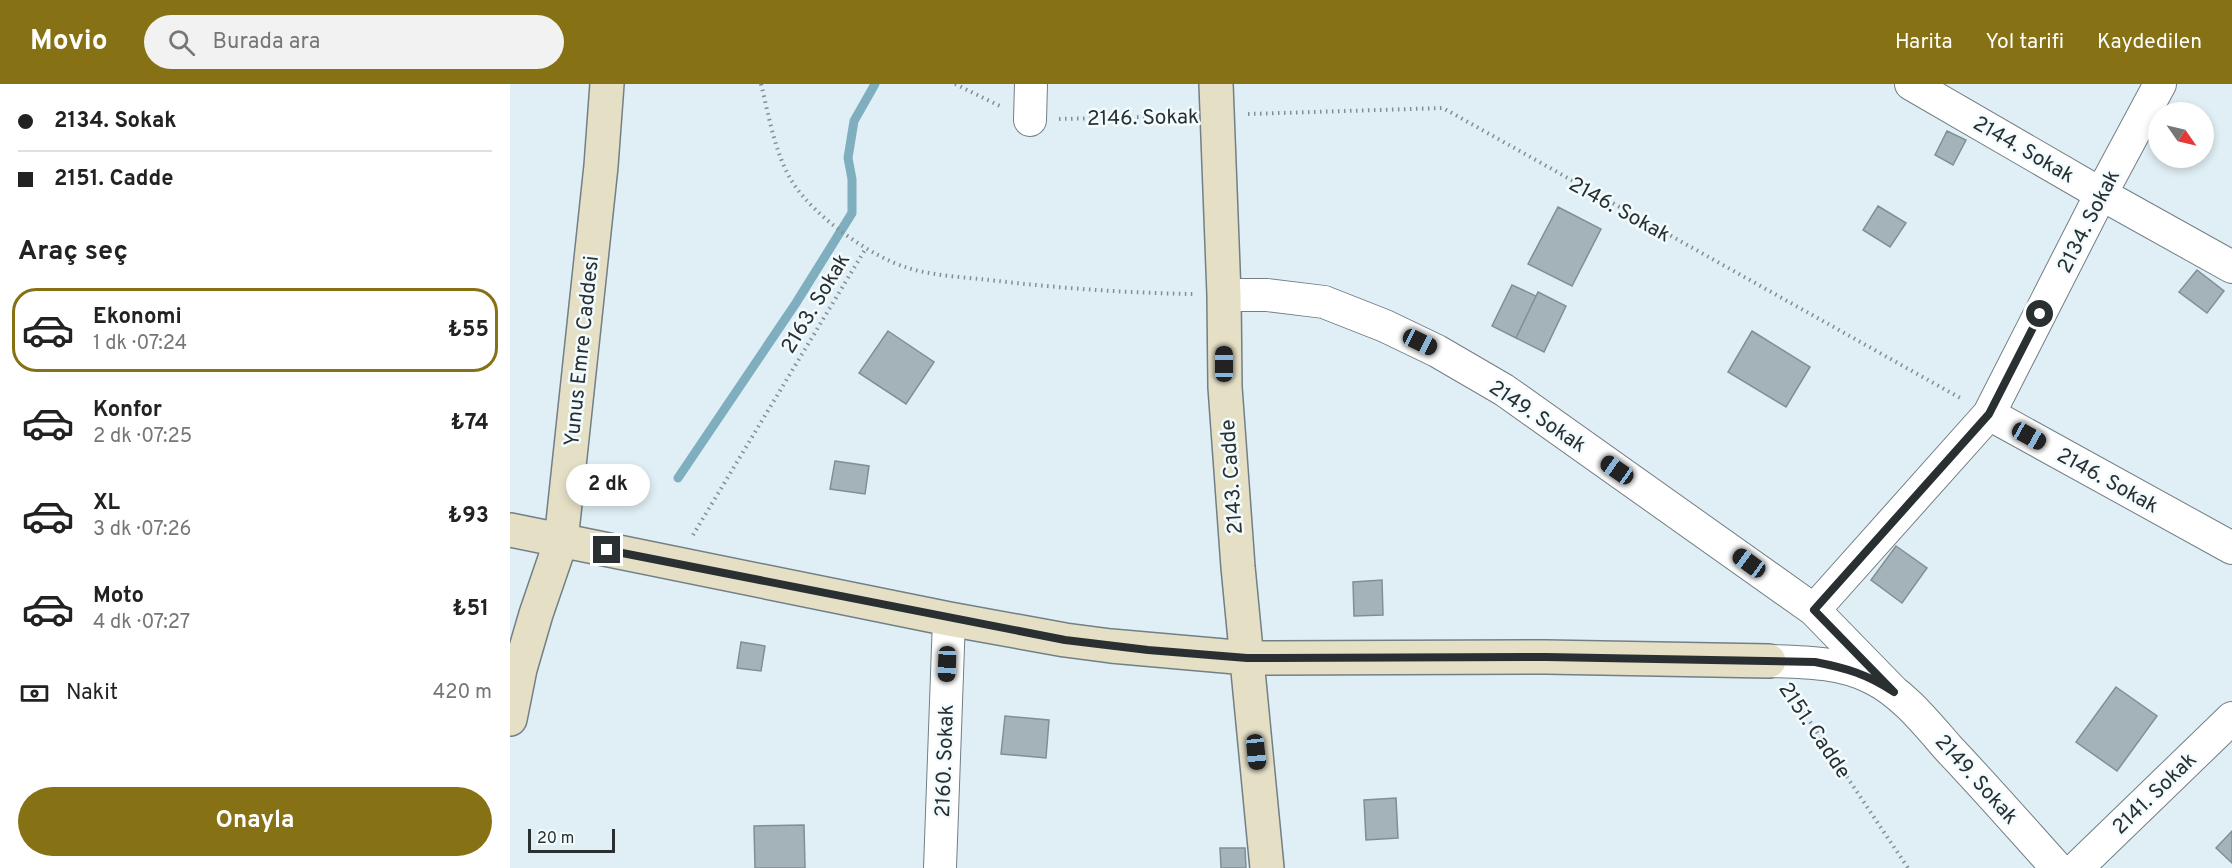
<!DOCTYPE html>
<html lang="tr">
<meta charset="utf-8">
<style>
body{margin:0;font-family:Overpass,sans-serif;background:#f2f2f2;color:#222;height:100vh;display:flex;flex-direction:column;font-size:22px;white-space:nowrap}
*{box-sizing:border-box;margin:0}
p{font-size:20px;color:#767676}
.icon{flex:none;width:33px;height:33px;fill:none;stroke:currentColor;stroke-width:2;stroke-linecap:round;stroke-linejoin:round}
.map{position:relative;flex:1;overflow:hidden}
.panel{display:flex;flex-direction:column;background:#fff;width:510px}
.panel>*{flex:none}
.guide{display:grid;align-content:center;height:132px;padding:0 18px;background:#fff}
.needle{width:39px;rotate:124deg}
.tools{position:absolute;left:1638px;top:18px;display:grid;gap:12px}
.tools a{display:grid;place-items:center;width:66px;height:66px;border-radius:50%;background:#fff;box-shadow:0 3px 9px #0003;font-size:30px}
.scale{position:absolute;left:18px;bottom:15px;width:87px;box-sizing:border-box;padding-left:6px;border:3px solid #2a3032;border-top:0;font-size:16px;line-height:21px;white-space:nowrap;color:#2a3032;-webkit-text-stroke:4px #f2fcff;paint-order:stroke}
.end{position:absolute;width:27px;height:27px;margin:-14px;border:8px solid #2a3032;background:#fff;box-shadow:0 0 0 3px #fff}
.from{border-radius:50%}
.bubble{position:absolute;height:42px;border-radius:21px;background:#fff;box-shadow:0 3px 9px #0003;font-size:20px;font-weight:700;line-height:42px;text-align:center}
.car{position:absolute;width:18px;height:36px;margin:-18px -9px;border-radius:8px;box-shadow:0 0 4px 2px #0007;background:linear-gradient(#222 24%,#8ab4d8 0 40%,#222 0 76%,#8ab4d8 0 86%,#222 0)}
.guide b{display:flex;align-items:center;gap:21px;height:57px;font-size:22px}
.guide b+b{border-top:2px solid #e0e0e0}
.guide i{width:15px;height:15px;background:#222}
ul{padding:0;list-style:none}
li{display:flex;align-items:center;gap:18px;height:84px;margin:0 12px 9px;padding:0 6px;border:3px solid transparent;border-radius:24px}
li div{flex:1}
li b{display:block;font-size:22px}
li em{font-style:normal;font-weight:700}
li.active{border-color:#867214}
li>.icon{width:54px;height:54px;stroke-width:1.5}
h2{padding:0 18px;font-size:27px;line-height:72px}
.pay{display:flex;align-items:center;gap:15px;height:66px;padding:0 18px;font-size:22px}
.pay p{margin-inline-start:auto}
.button{display:flex;gap:12px;margin-top:auto;padding:12px 18px}
.button a{flex:1;height:69px;border-radius:36px;background:#867214;color:#fff;font-size:24px;font-weight:700;line-height:69px;text-align:center}
header{display:flex;align-items:center;gap:36px;box-sizing:border-box;height:84px;padding:0 30px;background:#867214;color:#fff}
header strong{font-size:28px}
nav{display:flex;gap:33px;margin-inline-start:auto;font-size:21px}
.search{width:420px;height:54px;background:#f2f2f2;display:flex;align-items:center;gap:15px;box-sizing:border-box;padding:0 21px;border-radius:33px;color:#767676;font-size:22px}
main{display:flex;flex:1;min-height:0}
.map>svg:first-child{display:block}
</style>
<header>
<strong>Movio</strong>
<div class="search"><svg class="icon" aria-label="search" viewBox="0 0 24 24"><circle cx="10" cy="10" r="6"/><path d="M15 15l6 6"/></svg>Burada ara</div>
<nav><a>Harita</a><a>Yol tarifi</a><a>Kaydedilen</a></nav>
</header>
<main>
<section class="panel">
<div class="guide">
<b><i class="from"></i>2134. Sokak</b>
<b><i></i>2151. Cadde</b>
</div>
<h2>Araç seç</h2>
<ul>
<li class="active"><svg class="icon" aria-label="car" viewBox="0 0 24 24"><path d="M5 17H2v-5l4-1 3-4h7l3 4 3 1v5h-3M9 17h6M6 11h13"/><circle cx="7" cy="17" r="2"/><circle cx="17" cy="17" r="2"/></svg><div><b>Ekonomi</b><p>1 dk · 07:24</p></div><em>₺55</em></li>
<li><svg class="icon" aria-label="car" viewBox="0 0 24 24"><path d="M5 17H2v-5l4-1 3-4h7l3 4 3 1v5h-3M9 17h6M6 11h13"/><circle cx="7" cy="17" r="2"/><circle cx="17" cy="17" r="2"/></svg><div><b>Konfor</b><p>2 dk · 07:25</p></div><em>₺74</em></li>
<li><svg class="icon" aria-label="car" viewBox="0 0 24 24"><path d="M5 17H2v-5l4-1 3-4h7l3 4 3 1v5h-3M9 17h6M6 11h13"/><circle cx="7" cy="17" r="2"/><circle cx="17" cy="17" r="2"/></svg><div><b>XL</b><p>3 dk · 07:26</p></div><em>₺93</em></li>
<li><svg class="icon" aria-label="car" viewBox="0 0 24 24"><path d="M5 17H2v-5l4-1 3-4h7l3 4 3 1v5h-3M9 17h6M6 11h13"/><circle cx="7" cy="17" r="2"/><circle cx="17" cy="17" r="2"/></svg><div><b>Moto</b><p>4 dk · 07:27</p></div><em>₺51</em></li>
</ul>
<div class="pay"><svg class="icon" aria-label="cash" viewBox="0 0 24 24"><path d="M3 7h18v10H3z"/><circle cx="12" cy="12" r="2"/></svg>Nakit<p>420 m</p></div>
<div class="button"><a>Onayla</a></div>
</section>
<div class="map">
<svg width="1722" height="784" viewBox="0 0 1722 784">
<rect width="100%" height="100%" fill="#e0eff5"/>
<g fill="none" stroke-linecap="round" stroke-linejoin="round">
<path stroke="#7faebf" stroke-width="9" d="M168,394L286,219L342,129V95L338,74L344,37L365,0"/>
</g>
<path fill="#a4b3b9" stroke="#818f94" stroke-width="1.5" d="M1437,47L1456,56L1443,81L1425,71Z
M1368,122L1396,139L1380,163L1353,146Z
M1048,123L1091,145L1062,202L1018,180Z
M1687,186L1714,207L1697,229L1669,208Z
M1002,201L1026,212L1006,254L982,242Z
M1028,208L1056,222L1034,268L1006,254Z
M378,247L424,278L396,320L349,289Z
M1242,247L1300,283L1276,323L1218,288Z
M325,377L359,382L355,410L320,405Z
M1386,462L1417,484L1392,519L1361,496Z
M872,496L873,531L844,532L843,498Z
M231,558L255,562L251,587L227,584Z
M1606,603L1647,632L1607,687L1566,658Z
M495,632L539,636L536,674L491,670Z
M886,714L888,754L856,756L854,716Z
M294,741L295,784H245L244,742Z
M1722,747V779L1706,764Z
M710,764H735L736,784H711Z"/>
<g fill="none" stroke-linecap="round" stroke-linejoin="round">
<defs>
<path id="street" d="M1401,0L1591,110L1722,183
M520,36L521,0
M714,211H757L814,218L875,242L927,267L994,306L1304,526L1384,608
M1479,330L1722,464
M1304,526L1479,330L1591,110L1650,0
M1259,577C1295,578 1330,578 1362,594C1393,609 1417,640 1439,665C1476,704 1511,744 1547,784
M430,784L439,535
M1567,784L1722,634"/>
<path id="secondary" d="M706,0L714,211L715,303L728,483L757,784
M0,446L439,535L555,556L601,562L737,574L1036,573L1259,577
M0,635L10,585L26,530L51,457L91,82L97,0"/>
</defs>
<use href="#street" stroke="#727f85" stroke-width="34"/>
<use href="#secondary" stroke="#727f85" stroke-width="36"/>
<path stroke="#838e92" stroke-width="4" stroke-dasharray="1.5 4.5" stroke-linecap="butt" d="M251,0C259,32 265,71 283,99C304,132 361,173 398,184C424,192 453,193 479,196C547,204 615,209 683,210
M445,0L490,22
M738,30L933,24L1452,315
M549,35L676,32
M183,451L356,164
M1280,608L1398,784"/>
<use href="#street" stroke="#fff" stroke-width="32"/>
<use href="#secondary" stroke="#e5dfc6" stroke-width="33"/>
</g>
<g fill="none" stroke-linecap="round" stroke-linejoin="round">
<path stroke="#2a3032" stroke-width="8" d="M97,466L555,556L638,566L737,574L1036,573L1305,578C1336,584 1357,590 1384,608L1304,526L1479,330L1530,230"/>
</g>
<g text-anchor="middle" stroke-width="5" stroke-linejoin="round" paint-order="stroke">
<g font-size="21" fill="#2a3032" stroke="#f2fcff">
<text transform="translate(633 33) rotate(-1)" y="7">2146. Sokak</text>
<text transform="translate(1514 65) rotate(30)" y="7">2144. Sokak</text>
<text transform="translate(1110 125) rotate(29)" y="7">2146. Sokak</text>
<text transform="translate(1578 137) rotate(-63)" y="7">2134. Sokak</text>
<text transform="translate(305 219) rotate(-59)" y="7">2163. Sokak</text>
<text transform="translate(71 267) rotate(-84)" y="7">Yunus Emre Caddesi</text>
<text transform="translate(1028 332) rotate(34)" y="7">2149. Sokak</text>
<text transform="translate(721 393) rotate(-94)" y="7">2143. Cadde</text>
<text transform="translate(1598 396) rotate(29)" y="7">2146. Sokak</text>
<text transform="translate(1305 646) rotate(56)" y="7">2151. Cadde</text>
<text transform="translate(434 677) rotate(-88)" y="7">2160. Sokak</text>
<text transform="translate(1467 695) rotate(48)" y="7">2149. Sokak</text>
<text transform="translate(1644 709) rotate(-44)" y="7">2141. Sokak</text>
</g>
</g>
</svg>
<div class="tools">
<a><svg class="needle" viewBox="-14 -14 28 28"><path d="M0-13l5 13h-10z" fill="#e53935"/><path d="M0 13l5-13h-10z" fill="#767676"/></svg></a>
</div>
<div class="scale">20 m</div>
<i class="end from" style="left:1530px;top:230px"></i>
<i class="end" style="left:97px;top:466px"></i>
<div class="bubble" style="left:56px;top:380px;width:84px">2 dk</div>
<i class="car" style="left:910px;top:258px;rotate:116deg"></i>
<i class="car" style="left:714px;top:280px;rotate:0deg"></i>
<i class="car" style="left:1519px;top:352px;rotate:119deg"></i>
<i class="car" style="left:1107px;top:386px;rotate:305deg"></i>
<i class="car" style="left:1239px;top:479px;rotate:306deg"></i>
<i class="car" style="left:437px;top:580px;rotate:182deg"></i>
<i class="car" style="left:746px;top:668px;rotate:174deg"></i>
</div>
</main>
